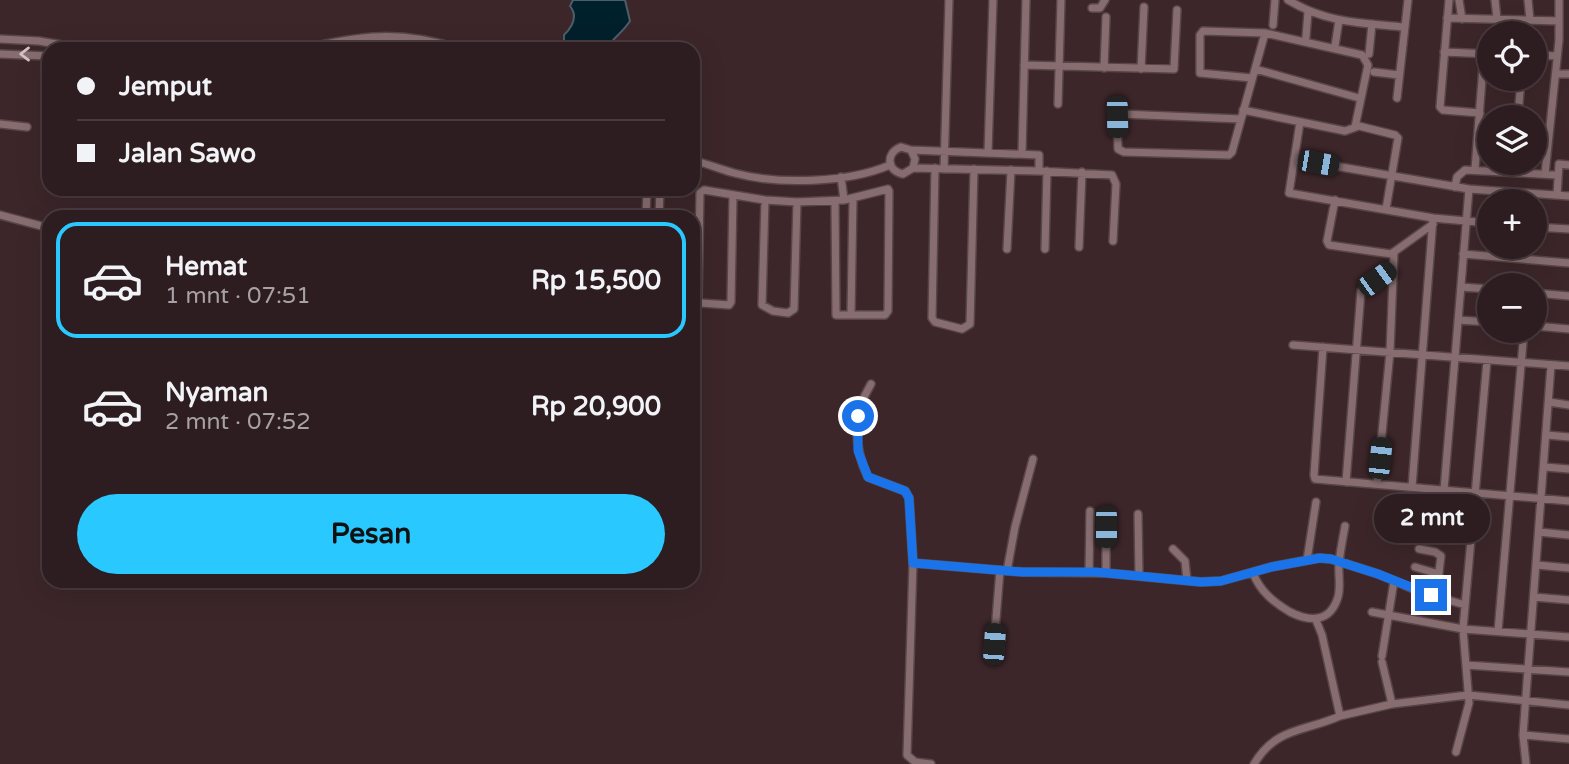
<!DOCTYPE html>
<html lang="id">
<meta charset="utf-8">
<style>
body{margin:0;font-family:"Varela Round",sans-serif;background:#39292d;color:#f1f3f6;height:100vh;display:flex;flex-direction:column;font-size:26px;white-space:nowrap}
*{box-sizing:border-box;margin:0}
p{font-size:23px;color:#a7a1a5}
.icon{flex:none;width:38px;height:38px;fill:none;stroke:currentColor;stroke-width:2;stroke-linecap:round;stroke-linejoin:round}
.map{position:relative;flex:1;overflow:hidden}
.drawer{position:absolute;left:42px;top:210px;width:658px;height:378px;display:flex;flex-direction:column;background:#2d1c20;border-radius:21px;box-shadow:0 7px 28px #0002,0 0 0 2px #483a3e}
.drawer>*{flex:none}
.guide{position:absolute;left:42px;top:42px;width:658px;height:154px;border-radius:21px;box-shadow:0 7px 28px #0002,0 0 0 2px #483a3e;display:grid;align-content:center;height:154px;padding:0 35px;background:#2d1c20}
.buttons{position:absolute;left:1477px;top:21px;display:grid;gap:14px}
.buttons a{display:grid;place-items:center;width:70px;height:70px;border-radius:50%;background:#2d1c20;box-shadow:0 7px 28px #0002,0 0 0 2px #483a3e;font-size:35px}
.end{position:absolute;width:32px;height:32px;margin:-16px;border:9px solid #1a73e8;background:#fff;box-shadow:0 0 0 4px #fff}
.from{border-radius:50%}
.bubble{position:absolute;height:49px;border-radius:24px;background:#2d1c20;box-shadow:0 7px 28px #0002,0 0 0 2px #483a3e;font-size:23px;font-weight:700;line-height:49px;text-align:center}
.car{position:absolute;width:21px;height:42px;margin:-21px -10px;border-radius:9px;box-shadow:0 0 5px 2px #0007;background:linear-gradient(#222 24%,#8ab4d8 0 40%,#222 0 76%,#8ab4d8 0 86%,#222 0)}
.guide b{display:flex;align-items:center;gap:24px;height:66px;font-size:26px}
.guide b+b{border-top:2px solid #483a3e}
.guide i{width:18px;height:18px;background:#f1f3f6}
ul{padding:12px 0 0;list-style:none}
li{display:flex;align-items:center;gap:21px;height:116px;margin:0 14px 10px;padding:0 21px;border:4px solid transparent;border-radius:21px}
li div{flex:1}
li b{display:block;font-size:26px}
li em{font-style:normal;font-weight:700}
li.selected{border-color:#29c8ff}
li>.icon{width:63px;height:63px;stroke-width:1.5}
.primary-button{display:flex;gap:14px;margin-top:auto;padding:14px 35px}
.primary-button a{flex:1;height:80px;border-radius:42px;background:#29c8ff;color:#111;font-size:28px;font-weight:700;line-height:80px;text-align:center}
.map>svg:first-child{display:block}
</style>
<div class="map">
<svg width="1569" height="764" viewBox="0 0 1569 764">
<rect width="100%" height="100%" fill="#3c262a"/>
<path fill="#00202c" stroke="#4c5e67" stroke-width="2" d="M573,0H625L630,21C623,32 613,38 606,49H564V35C572,27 578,16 570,6Z"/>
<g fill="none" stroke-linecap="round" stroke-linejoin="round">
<defs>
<path id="street" d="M1288,0C1326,23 1361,23 1403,27
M1449,0L1440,107L1443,110L1480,113
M1459,0L1462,19
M1495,0L1497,19
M1528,0L1530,20
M1092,8H1100L1105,0
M1447,18L1559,21
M1273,25L1275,0
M1306,37L1308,12
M0,39L39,41L85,49
M1335,46L1339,20
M303,49C360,35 402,30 459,49
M365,49H410
M1444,52L1489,54
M0,54L49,56
M1369,54L1372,24
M1535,55L1557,56
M1024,65L1174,69L1177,10
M1104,68L1106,17
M1141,69L1144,7
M1255,69L1359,98
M1374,72L1399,75
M1556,74H1569
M1252,78L1200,73V35L1203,31L1265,33L1362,55L1368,65L1355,127
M1397,98L1408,0
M1058,104L1061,0
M1243,110L1345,131L1359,126L1395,135L1398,138L1386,209
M1518,117L1521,79
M1241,119L1121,114L1117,117L1118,149L1124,152L1229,155L1232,152L1265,33
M1300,122L1289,193L1433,218
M0,124L27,127
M911,150L1039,155V171L913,168L903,174C887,171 885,153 901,147L911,150L915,159L913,168
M988,152L993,0
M1022,153L1026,0
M1294,159L1469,189L1569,196
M693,160C707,164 720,169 734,173C779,185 848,183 890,165
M935,168L932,318L935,322L962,329L970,324L974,169
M944,169L949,0
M1475,169L1484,54
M1039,171L1112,175L1116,184L1113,241
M1545,174L1559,40V0
M841,177L844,200
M1455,187L1457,177L1465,170L1558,175
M1557,195L1559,164L1569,165
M733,196L731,302L729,305L701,303L698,299L700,193L704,190L765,200L797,202L844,200L888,189L889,191L888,311L885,315H836L835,201
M765,200L762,305L773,311L788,313L794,309L797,202
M1335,200L1327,241L1329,245L1391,254L1433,224
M0,215L49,228
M646,217L647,189
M659,217L660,189
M1535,227L1569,229
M1079,247L1082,172
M1007,249L1011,170
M1045,249L1047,171
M1463,254L1569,263
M1461,287L1489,289
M1535,293L1569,296
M851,314L853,198
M1458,320L1489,322
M1535,326L1569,329
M1293,345L1569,366
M1323,347L1314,475L1315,479L1569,501
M871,384C853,413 853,447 868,477L905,491L909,498L913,563L907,755L915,762L931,764
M1549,402L1569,405
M1547,435L1569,437
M1545,467L1569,469
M1346,482L1361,291L1393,267
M1377,484L1390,352L1394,252
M1412,487L1433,218L1489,223
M1444,490L1469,189
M1138,514L1139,576
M1106,527V573
M1539,532L1569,535
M1173,549L1185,561L1187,580
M1419,549L1435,552L1441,556L1436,596
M1307,560L1316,502
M913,563L1022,572L1106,573L1201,582L1221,581L1271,567L1319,558L1331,559L1378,574L1418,591L1465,605
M1537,565L1569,568
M1415,567L1439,574
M1007,571L1015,527L1033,459
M1089,572L1090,511
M1253,573C1260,591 1273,602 1290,612C1310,622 1330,623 1338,597C1341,586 1338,574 1339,564C1340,551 1343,538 1345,526
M1534,597L1569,600
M1372,612L1463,629L1569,637
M1316,620L1322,635L1340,716L1392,704L1468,695L1569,705
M1498,631L1524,331
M994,644L1000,570
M1382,656L1394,581
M1382,662L1392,704
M1466,665L1569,672
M1523,735L1569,739
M1456,752L1469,703L1463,629L1487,361
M1254,764C1276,727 1304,732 1340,716
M1526,764L1523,735L1551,365"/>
</defs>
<use href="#street" stroke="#574547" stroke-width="10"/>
<use href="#street" stroke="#876d70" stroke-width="7"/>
</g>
<defs><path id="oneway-chevron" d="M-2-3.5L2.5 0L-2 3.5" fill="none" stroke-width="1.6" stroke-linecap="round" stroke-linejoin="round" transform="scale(1.75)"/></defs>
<use stroke="#d4c1c3" href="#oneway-chevron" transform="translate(25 54) rotate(-180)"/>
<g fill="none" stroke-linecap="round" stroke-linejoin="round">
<path stroke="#1a73e8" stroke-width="9" d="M858,416V451L868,477L905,491L909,498L913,563L1022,572H1096L1201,582L1221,581L1271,567L1320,558L1331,559L1378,574L1431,595"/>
</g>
</svg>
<div class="buttons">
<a><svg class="icon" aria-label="locate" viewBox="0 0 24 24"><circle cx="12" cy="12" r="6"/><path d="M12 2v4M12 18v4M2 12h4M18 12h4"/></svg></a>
<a><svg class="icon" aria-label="layers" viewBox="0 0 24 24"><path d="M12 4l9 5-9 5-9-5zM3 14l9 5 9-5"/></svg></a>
<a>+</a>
<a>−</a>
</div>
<i class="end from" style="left:858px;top:416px"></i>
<i class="end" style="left:1431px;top:595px"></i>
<div class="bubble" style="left:1374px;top:494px;width:116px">2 mnt</div>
<i class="car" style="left:1117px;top:117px;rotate:179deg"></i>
<i class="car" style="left:1318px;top:163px;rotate:100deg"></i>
<i class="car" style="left:1377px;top:279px;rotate:54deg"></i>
<i class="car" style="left:1380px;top:458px;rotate:6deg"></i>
<i class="car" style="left:1106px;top:527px;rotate:180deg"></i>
<i class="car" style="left:994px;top:644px;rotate:4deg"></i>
<div class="guide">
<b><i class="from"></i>Jemput</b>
<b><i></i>Jalan Sawo</b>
</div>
<section class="drawer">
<ul>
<li class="selected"><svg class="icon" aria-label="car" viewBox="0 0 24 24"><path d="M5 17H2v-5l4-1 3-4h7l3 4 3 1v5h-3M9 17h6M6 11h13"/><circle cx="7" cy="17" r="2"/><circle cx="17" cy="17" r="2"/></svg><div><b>Hemat</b><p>1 mnt · 07:51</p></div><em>Rp 15,500</em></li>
<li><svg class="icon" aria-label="car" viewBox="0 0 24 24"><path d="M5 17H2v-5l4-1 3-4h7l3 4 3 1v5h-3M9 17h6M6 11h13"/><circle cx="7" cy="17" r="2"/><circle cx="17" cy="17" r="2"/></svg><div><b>Nyaman</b><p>2 mnt · 07:52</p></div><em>Rp 20,900</em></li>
</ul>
<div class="primary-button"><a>Pesan</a></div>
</section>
</div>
